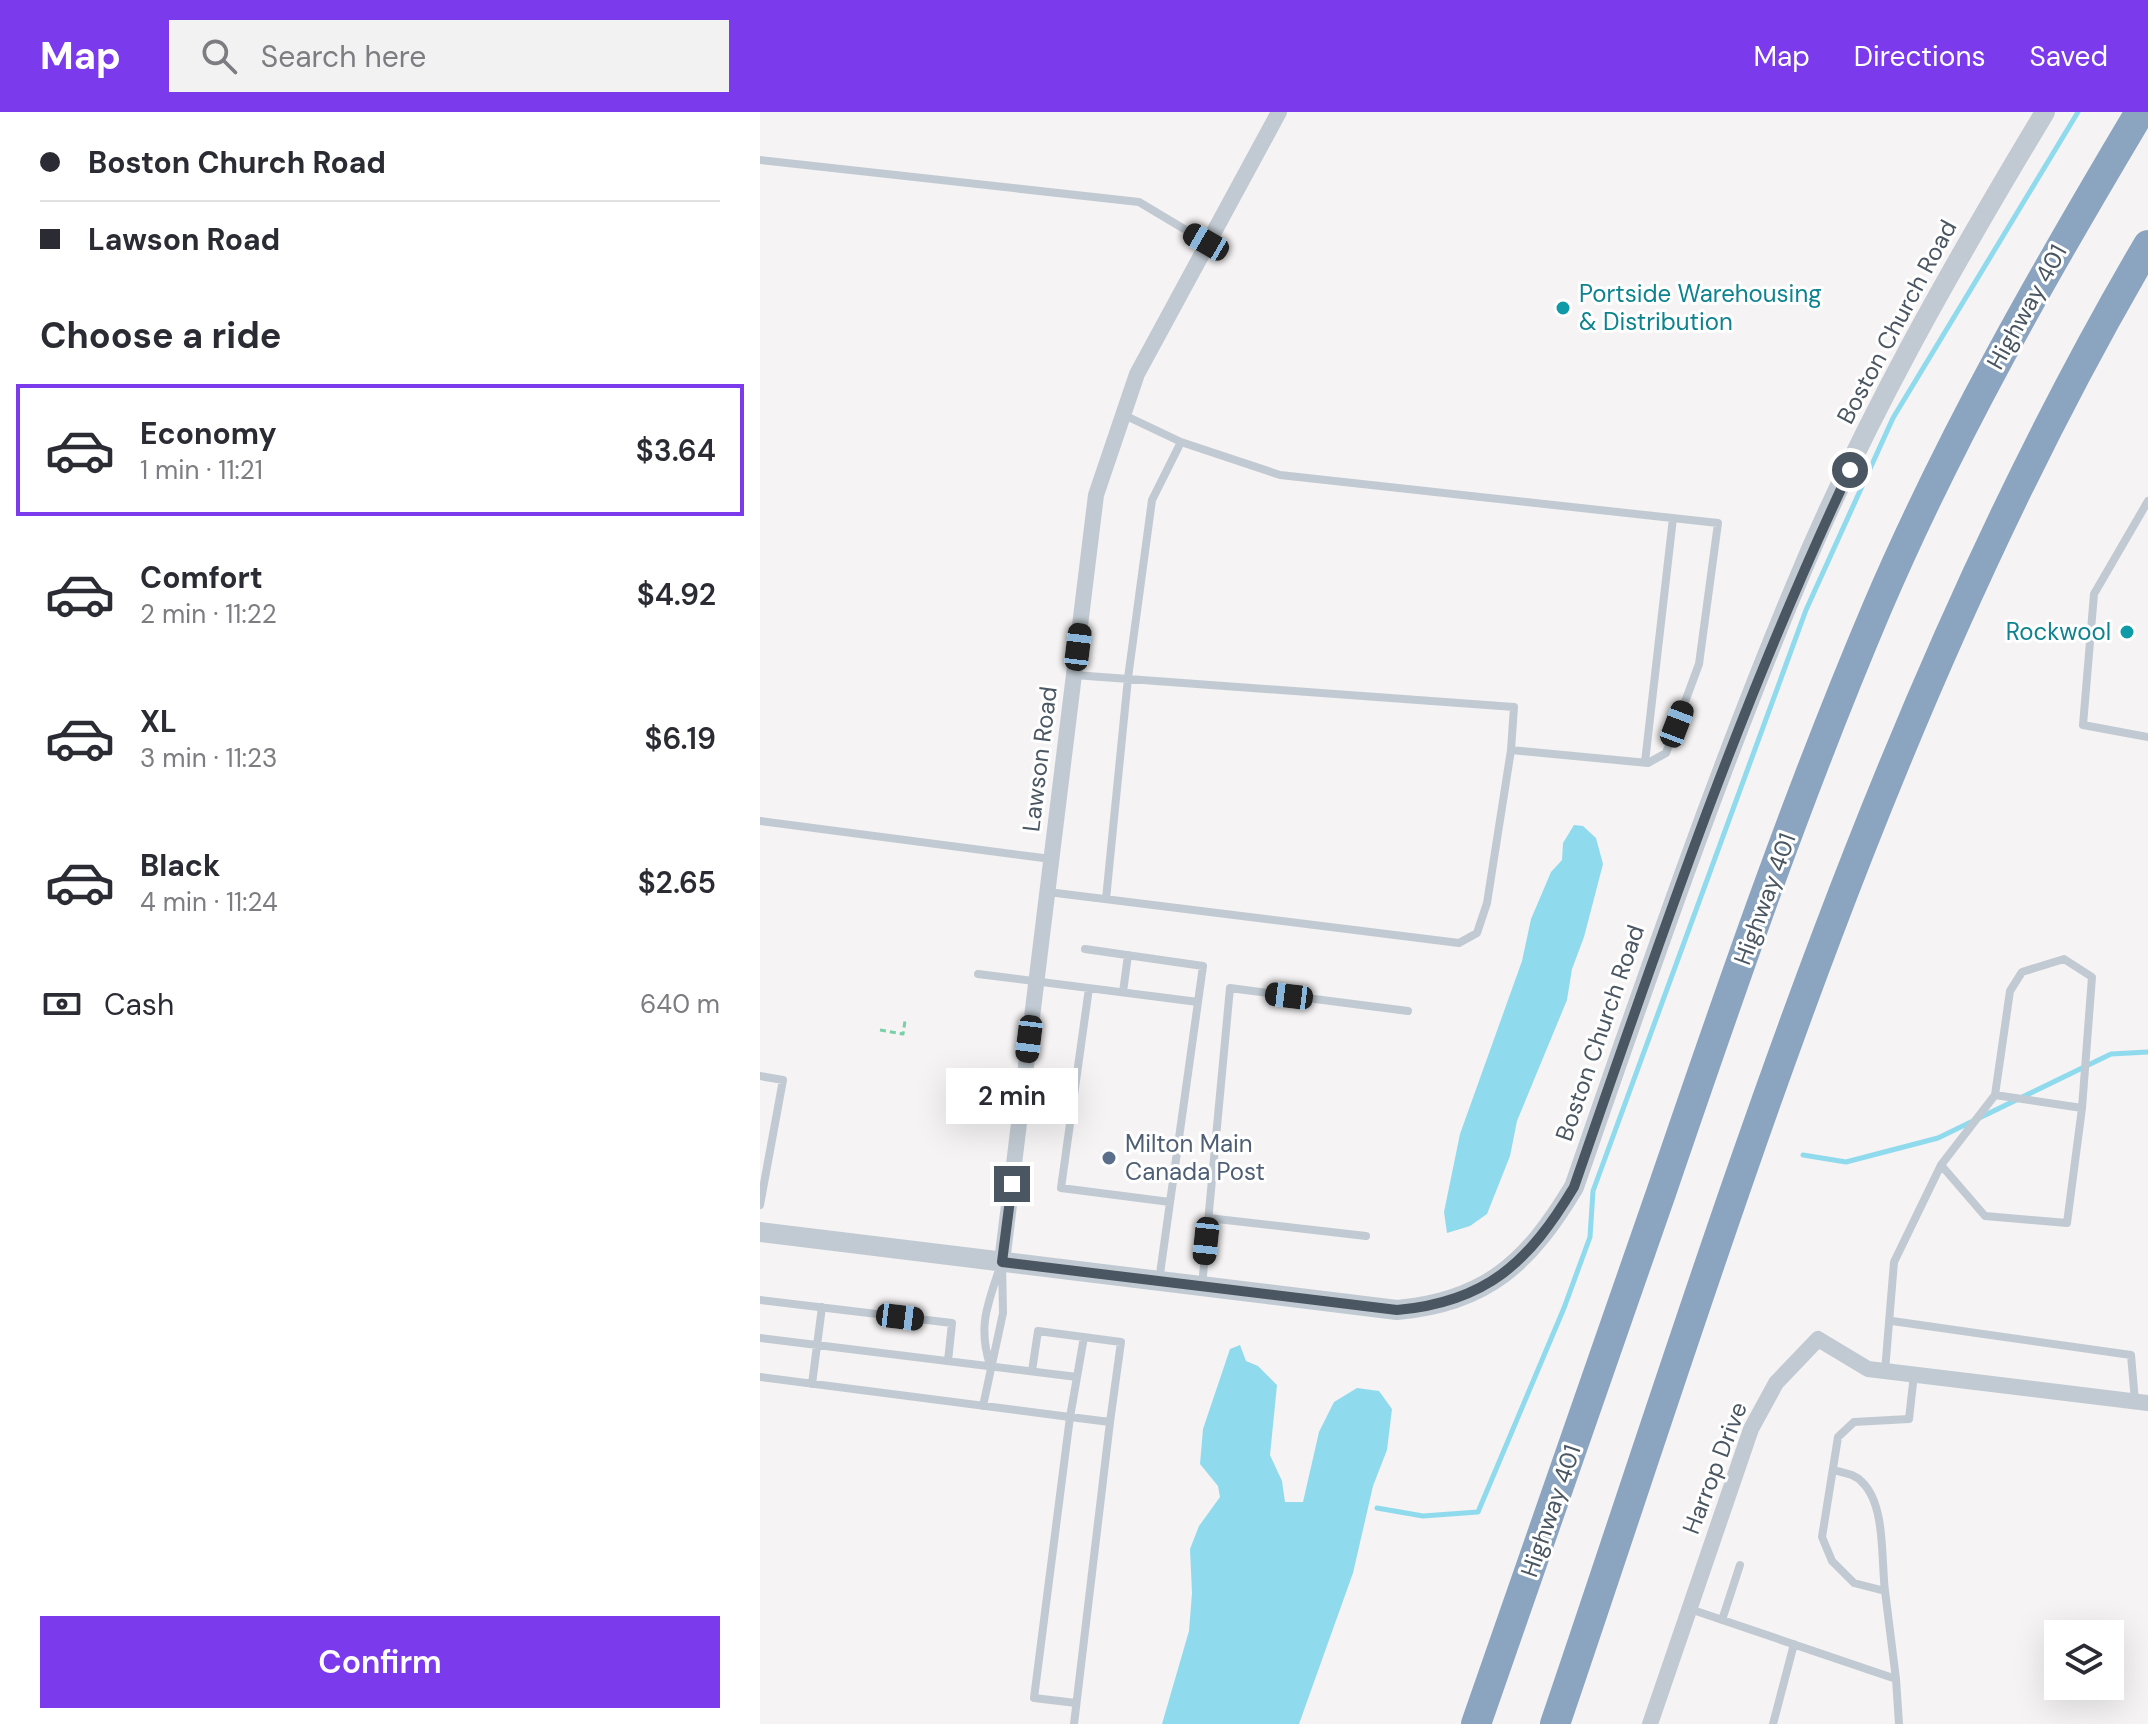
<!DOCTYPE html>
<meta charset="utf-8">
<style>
body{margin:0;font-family:"DM Sans",sans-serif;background:#f2f2f3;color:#2b2b33;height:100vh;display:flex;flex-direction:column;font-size:30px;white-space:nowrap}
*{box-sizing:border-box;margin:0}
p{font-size:26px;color:#7c7c81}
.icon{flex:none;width:44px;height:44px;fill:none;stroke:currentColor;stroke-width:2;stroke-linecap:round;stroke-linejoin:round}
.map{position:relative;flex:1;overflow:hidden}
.details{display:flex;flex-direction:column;background:#fff;width:760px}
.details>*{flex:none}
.top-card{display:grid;align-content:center;height:176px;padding:0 40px;background:#fff}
.controls{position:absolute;left:1284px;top:1508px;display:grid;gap:16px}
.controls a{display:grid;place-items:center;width:80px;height:80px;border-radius:0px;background:#fff;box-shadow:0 8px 32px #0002;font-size:40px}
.end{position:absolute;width:36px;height:36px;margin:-18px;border:10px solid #4a5661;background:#fff;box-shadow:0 0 0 4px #fff}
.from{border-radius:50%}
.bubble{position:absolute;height:56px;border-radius:0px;background:#fff;box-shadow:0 8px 32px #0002;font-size:26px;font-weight:600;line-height:56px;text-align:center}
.car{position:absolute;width:24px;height:48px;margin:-24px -12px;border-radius:10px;box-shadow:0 0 6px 2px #0007;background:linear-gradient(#222 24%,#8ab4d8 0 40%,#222 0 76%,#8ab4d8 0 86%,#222 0)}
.top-card b{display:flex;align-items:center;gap:28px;height:76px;font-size:30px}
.top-card b+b{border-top:2px solid #e1e1e2}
.top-card i{width:20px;height:20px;background:#2b2b33}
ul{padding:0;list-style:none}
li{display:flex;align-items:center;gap:24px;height:132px;margin:0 16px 12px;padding:0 24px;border:4px solid transparent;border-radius:0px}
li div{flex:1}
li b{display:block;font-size:30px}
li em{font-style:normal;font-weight:600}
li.selected{border-color:#7c3aed}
li>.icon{width:72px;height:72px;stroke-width:1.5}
h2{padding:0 40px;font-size:36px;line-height:96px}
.pay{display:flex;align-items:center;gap:20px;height:88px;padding:0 40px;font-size:30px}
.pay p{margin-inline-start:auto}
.primary-button{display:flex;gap:16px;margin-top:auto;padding:16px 40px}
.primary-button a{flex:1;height:92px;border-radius:0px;background:#7c3aed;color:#fff;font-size:32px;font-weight:600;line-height:92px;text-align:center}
header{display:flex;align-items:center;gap:48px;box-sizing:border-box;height:112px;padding:0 40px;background:#7c3aed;color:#fff}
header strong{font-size:38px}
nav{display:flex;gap:44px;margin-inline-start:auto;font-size:28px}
.search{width:560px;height:72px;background:#f2f2f3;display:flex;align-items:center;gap:20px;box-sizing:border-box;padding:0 28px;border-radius:0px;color:#7c7c81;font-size:30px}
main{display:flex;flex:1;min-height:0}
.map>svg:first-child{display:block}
</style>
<header>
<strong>Map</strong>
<div class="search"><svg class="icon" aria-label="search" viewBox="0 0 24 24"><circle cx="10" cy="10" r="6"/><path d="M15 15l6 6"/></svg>Search here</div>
<nav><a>Map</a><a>Directions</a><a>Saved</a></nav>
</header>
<main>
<section class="details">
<div class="top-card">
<b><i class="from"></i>Boston Church Road</b>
<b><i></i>Lawson Road</b>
</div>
<h2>Choose a ride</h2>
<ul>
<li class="selected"><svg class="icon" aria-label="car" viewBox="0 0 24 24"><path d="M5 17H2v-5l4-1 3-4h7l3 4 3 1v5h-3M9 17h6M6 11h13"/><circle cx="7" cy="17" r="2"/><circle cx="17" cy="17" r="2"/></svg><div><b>Economy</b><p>1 min · 11:21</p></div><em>$3.64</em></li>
<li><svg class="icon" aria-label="car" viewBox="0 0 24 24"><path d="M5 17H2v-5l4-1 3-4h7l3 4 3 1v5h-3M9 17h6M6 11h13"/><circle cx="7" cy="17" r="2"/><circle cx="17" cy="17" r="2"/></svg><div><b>Comfort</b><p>2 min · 11:22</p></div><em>$4.92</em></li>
<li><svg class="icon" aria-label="car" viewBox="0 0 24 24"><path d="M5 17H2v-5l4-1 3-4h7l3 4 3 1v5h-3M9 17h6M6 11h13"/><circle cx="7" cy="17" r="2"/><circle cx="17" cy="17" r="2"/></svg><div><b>XL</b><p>3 min · 11:23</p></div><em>$6.19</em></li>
<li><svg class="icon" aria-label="car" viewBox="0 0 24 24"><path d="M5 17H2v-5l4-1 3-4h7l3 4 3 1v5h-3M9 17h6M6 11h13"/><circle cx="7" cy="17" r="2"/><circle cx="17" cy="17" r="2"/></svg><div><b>Black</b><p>4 min · 11:24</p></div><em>$2.65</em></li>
</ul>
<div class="pay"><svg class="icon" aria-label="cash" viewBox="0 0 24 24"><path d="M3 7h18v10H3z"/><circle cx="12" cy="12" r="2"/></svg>Cash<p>640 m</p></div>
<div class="primary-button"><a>Confirm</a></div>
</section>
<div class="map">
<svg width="1388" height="1612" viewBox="0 0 1388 1612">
<rect width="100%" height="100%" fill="#f5f3f3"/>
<path fill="#90daee" d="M814,713L823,714L836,726L843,752L824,825L812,857L807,888L757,1009L750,1044L727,1102L710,1114L687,1121L684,1100L700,1022L762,849L771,807L791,760L802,748L803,731Z
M480,1233L486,1249L498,1254L517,1273L510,1343L522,1369L525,1390H543L559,1320L574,1290L597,1276L619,1279L632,1297L627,1338L613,1374L593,1461L539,1612H402L429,1519L432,1481L430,1437L439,1414L460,1385L458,1374L440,1352L443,1317L470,1237Z"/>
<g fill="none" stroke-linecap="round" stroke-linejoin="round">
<path stroke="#90daee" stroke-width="5" d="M1043,1043L1086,1050L1178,1026L1351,942L1388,940
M617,1396L663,1404L718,1400L804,1196L830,1125L833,1079L1046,498L1133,306L1318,0"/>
<path stroke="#7ad0a6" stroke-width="3" stroke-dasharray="6 4" stroke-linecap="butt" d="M120,918L143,922L145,909"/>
<path stroke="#c1cad2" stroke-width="8" d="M0,48L379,90L446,130
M1388,389L1334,482L1323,613L1388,625
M314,563L754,595L751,638
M885,650L913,406
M0,709L291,747
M288,780L699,831L717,821L727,791L751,638L888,651L906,641L939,552L958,411L520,363L421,330L362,302
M346,787L368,566L392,388L421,330
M325,837L443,854L438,890
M218,862L438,890L399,1169
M329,876L301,1076L410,1090
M363,880L368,843
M0,964L23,968L0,1093
M1235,983L1250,879L1262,860L1304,847L1332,865L1322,996
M448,1106L606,1124
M442,1174L470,876L648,899
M0,1188L192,1211L188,1249
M1132,1209L1371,1243L1375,1289
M0,1226L317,1265L310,1305L350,1310L314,1612
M230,1253C218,1215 227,1194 239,1158
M272,1259L278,1219L361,1230L350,1310
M1125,1259L1134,1150L1181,1053L1235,983L1322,996L1307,1111L1225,1104L1181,1053
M0,1265L310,1305L274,1586L316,1591
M317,1265L324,1225
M52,1272L62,1195
M223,1294L243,1201L242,1150
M1074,1358C1084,1361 1095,1362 1102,1370C1126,1393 1121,1448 1125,1479
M930,1497L1136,1567L1139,1612
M962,1508L980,1453
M1136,1567L1125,1479L1094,1471L1072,1449L1062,1425L1078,1325L1094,1310L1149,1307L1154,1262
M1013,1612L1034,1532"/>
<path stroke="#c1cad2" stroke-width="16" d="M242,1150L336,383L377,262L519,0
M890,1612L991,1317L1016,1271L1058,1227L1108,1257L1388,1291"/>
<path stroke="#c1cad2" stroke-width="20" d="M0,1120L637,1198C727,1190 769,1150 814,1075C884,874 953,672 1035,475C1103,310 1193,153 1285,0"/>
<path stroke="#8ba5c1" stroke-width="30" d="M716,1612C778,1435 840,1258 901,1081C968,885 1036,687 1117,496C1191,323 1284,161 1380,0
M795,1612C966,1111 1118,592 1388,133"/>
</g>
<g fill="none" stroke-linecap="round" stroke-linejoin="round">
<path stroke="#4a5661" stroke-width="10" d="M252,1072L242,1150L637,1198C727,1190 769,1150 814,1075C898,833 980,590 1090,358"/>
</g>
<g fill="#0f9aa8" stroke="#fff" stroke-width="3">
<circle cx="803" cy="196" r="8"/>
<circle cx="1367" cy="520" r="8"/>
</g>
<circle fill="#5c6f8a" stroke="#fff" stroke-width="3" cx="349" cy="1046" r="8"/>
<g text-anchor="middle" stroke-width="6" stroke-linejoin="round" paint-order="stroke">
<g font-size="24" fill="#0d838f" stroke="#fff" text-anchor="start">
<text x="819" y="190">Portside Warehousing<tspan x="819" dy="28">&amp; Distribution</tspan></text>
<text x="1351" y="528" text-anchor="end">Rockwool</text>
</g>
<g font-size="24" fill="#4a5661" stroke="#fff">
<text transform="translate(1267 195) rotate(-61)" y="8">Highway 401</text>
<text transform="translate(1137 210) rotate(-62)" y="8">Boston Church Road</text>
<text transform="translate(280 647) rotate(-83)" y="8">Lawson Road</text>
<text transform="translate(1005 787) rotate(-70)" y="8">Highway 401</text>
<text transform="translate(840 921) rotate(-71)" y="8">Boston Church Road</text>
<text transform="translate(955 1356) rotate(-69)" y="8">Harrop Drive</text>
<text transform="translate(791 1399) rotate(-71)" y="8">Highway 401</text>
</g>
<g font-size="24" fill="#4e5e75" stroke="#fff" text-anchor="start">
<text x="365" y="1040">Milton Main<tspan x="365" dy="28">Canada Post</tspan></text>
</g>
</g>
</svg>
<div class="controls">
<a><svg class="icon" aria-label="layers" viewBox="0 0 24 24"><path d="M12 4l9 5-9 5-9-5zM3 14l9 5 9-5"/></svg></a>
</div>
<i class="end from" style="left:1090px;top:358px"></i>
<i class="end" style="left:252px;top:1072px"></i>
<div class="bubble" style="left:186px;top:956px;width:132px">2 min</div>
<i class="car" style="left:446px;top:130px;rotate:300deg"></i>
<i class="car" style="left:318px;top:535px;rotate:7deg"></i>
<i class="car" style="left:917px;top:612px;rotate:21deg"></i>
<i class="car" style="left:529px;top:884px;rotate:277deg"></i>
<i class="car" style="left:269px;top:927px;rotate:187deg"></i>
<i class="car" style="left:446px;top:1129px;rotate:186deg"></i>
<i class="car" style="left:140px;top:1205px;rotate:97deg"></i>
</div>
</main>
